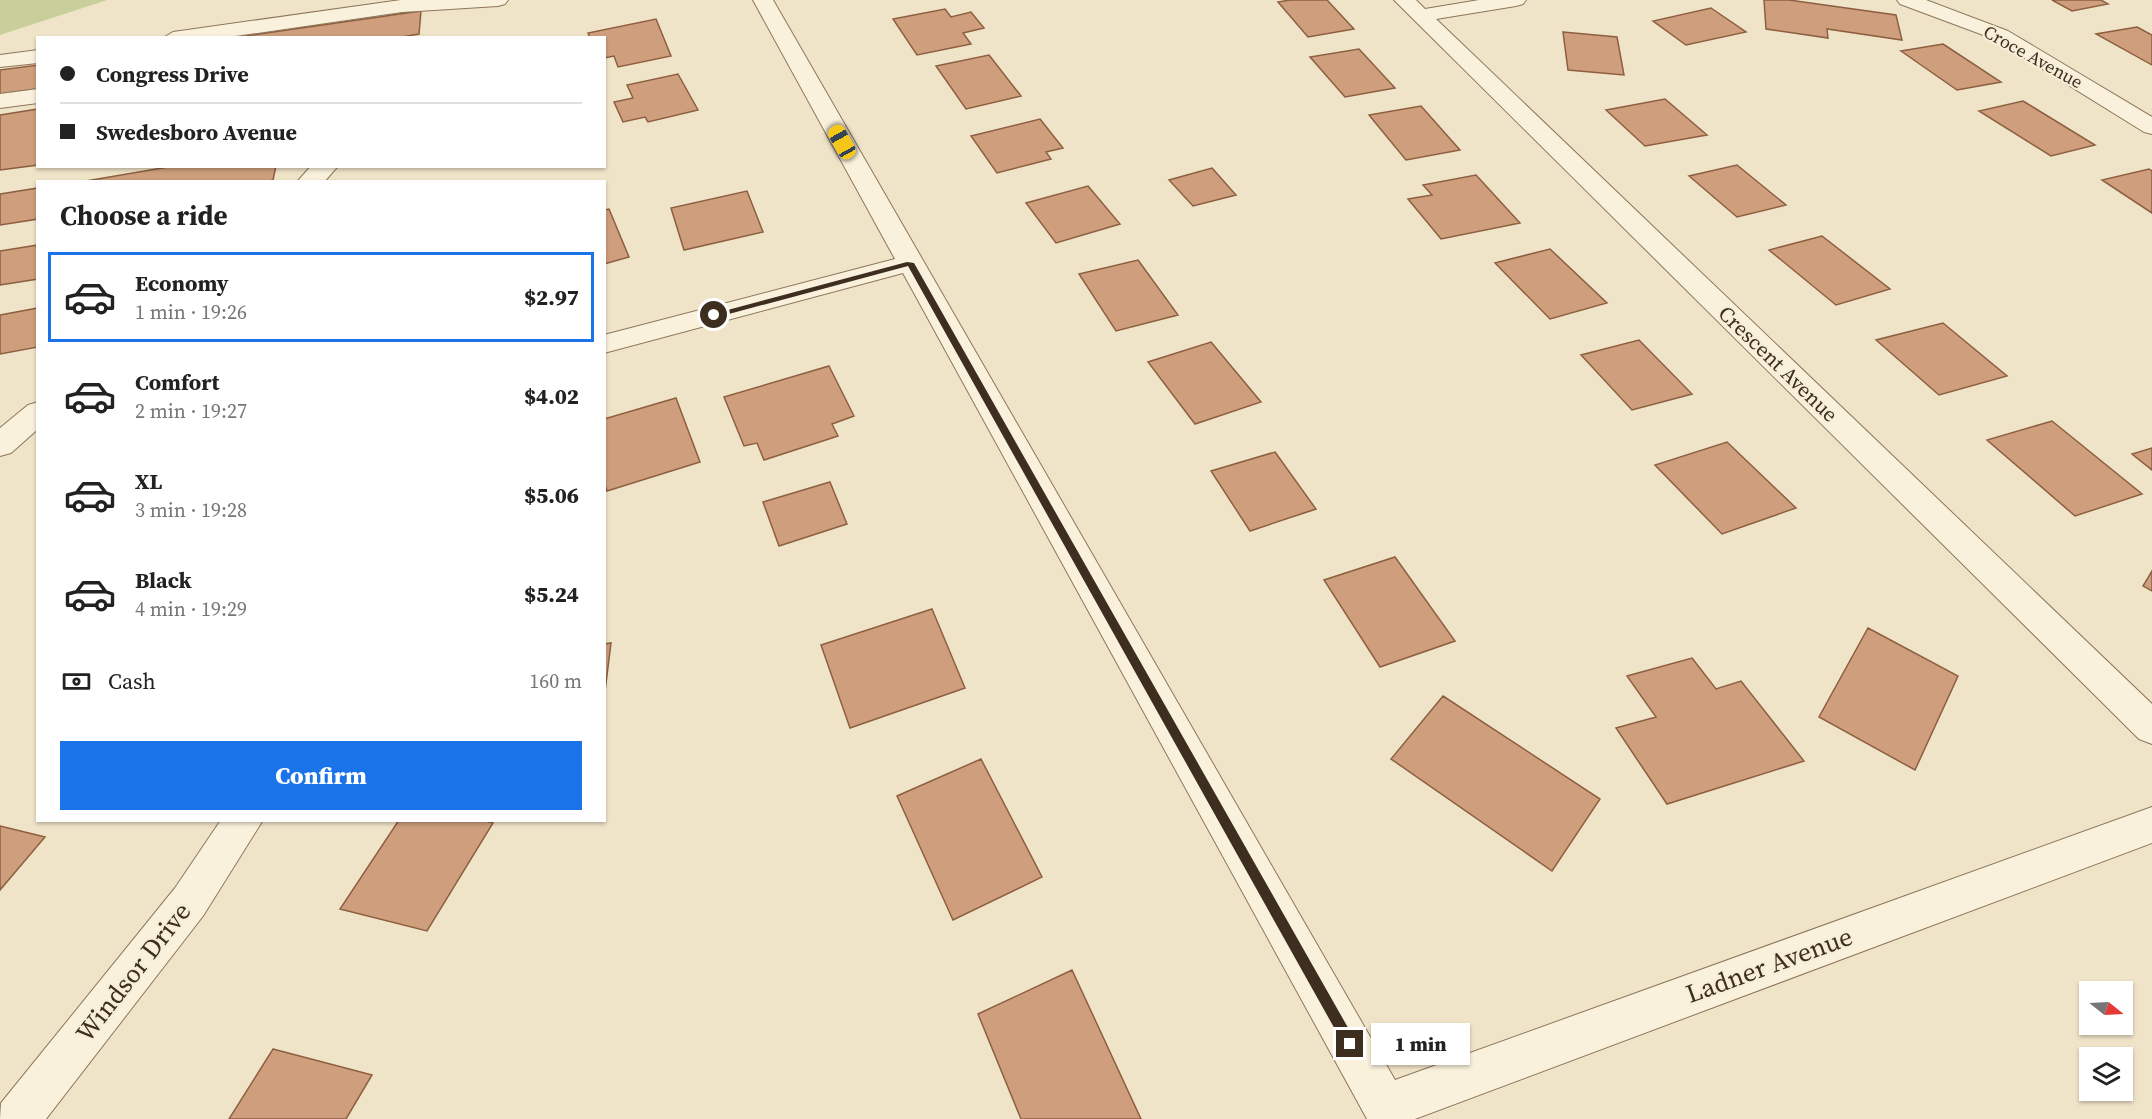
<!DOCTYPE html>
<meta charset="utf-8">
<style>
body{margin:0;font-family:"Source Serif 4",serif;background:#f6f6f6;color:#222;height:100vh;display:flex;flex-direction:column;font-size:22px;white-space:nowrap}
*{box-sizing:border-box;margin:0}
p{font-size:20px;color:#767676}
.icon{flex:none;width:33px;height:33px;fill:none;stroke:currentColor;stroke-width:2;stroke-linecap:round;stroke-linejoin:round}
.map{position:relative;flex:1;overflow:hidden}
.details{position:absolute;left:36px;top:180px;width:570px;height:642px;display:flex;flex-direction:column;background:#fff;border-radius:0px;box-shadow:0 2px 4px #0004}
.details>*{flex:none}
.guide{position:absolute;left:36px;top:36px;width:570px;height:132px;border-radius:0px;box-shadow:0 2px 4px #0004;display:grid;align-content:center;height:132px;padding:0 24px;background:#fff}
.needle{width:39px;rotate:108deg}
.controls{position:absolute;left:2079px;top:981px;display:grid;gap:12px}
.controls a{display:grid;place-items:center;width:54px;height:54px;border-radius:0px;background:#fff;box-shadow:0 2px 4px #0004;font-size:30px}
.end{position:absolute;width:27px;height:27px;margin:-14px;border:8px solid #3d2e20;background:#fff;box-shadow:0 0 0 3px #fff}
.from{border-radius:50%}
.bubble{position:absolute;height:42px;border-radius:0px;background:#fff;box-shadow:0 2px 4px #0004;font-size:20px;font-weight:800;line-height:42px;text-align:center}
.car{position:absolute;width:18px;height:36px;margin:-18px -9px;border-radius:8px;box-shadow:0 0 4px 2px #0007;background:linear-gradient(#f5c518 24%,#345 0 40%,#f5c518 0 76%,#345 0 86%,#f5c518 0)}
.guide b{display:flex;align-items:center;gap:21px;height:57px;font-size:22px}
.guide b+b{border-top:2px solid #e0e0e0}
.guide i{width:15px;height:15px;background:#222}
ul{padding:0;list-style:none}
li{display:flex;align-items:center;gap:18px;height:90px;margin:0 12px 9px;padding:0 12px;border:3px solid transparent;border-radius:0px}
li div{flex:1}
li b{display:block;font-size:22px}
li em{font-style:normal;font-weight:800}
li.selected{border-color:#1a73e8}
li>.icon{width:54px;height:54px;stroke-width:1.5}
h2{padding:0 24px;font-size:27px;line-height:72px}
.pay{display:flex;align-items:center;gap:15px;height:66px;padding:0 24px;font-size:22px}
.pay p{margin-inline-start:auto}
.cta{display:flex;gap:12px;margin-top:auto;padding:12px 24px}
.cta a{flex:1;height:69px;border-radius:0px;background:#1a73e8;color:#fff;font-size:24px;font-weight:800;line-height:69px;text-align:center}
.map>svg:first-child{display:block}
</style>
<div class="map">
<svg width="2152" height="1119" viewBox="0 0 2152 1119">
<rect width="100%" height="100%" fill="#f0e4c8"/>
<path fill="#c9cf9b" d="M0,0H107L0,35Z"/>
<path fill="#cf9f7d" stroke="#8d5f41" stroke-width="1.5" d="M1290,0H1327L1354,29L1308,37L1278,2Z
M1764,0H1789L1896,15L1902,40L1827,29L1828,38L1766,29Z
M2052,0H2101L2108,4L2072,11Z
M1711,8L1746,32L1686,45L1653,21Z
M945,9L951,17L971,12L984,28L963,33L971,44L917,55L893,19Z
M421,11L419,34L396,38H232Z
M656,19L671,56L618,67L614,56L604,58V38H590L588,33Z
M2137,27L2152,35V65L2096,34Z
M1563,32L1617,37L1624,75L1568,70Z
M1943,44L2001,82L1957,90L1901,51Z
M1359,49L1395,88L1345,97L1310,57Z
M989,55L1021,96L966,109L936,66Z
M38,65V89L0,94V70Z
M678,74L698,110L648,122L645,117L623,122L614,102L633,98L627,85Z
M1665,99L1707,135L1645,146L1606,110Z
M2023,101L2095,145L2051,156L1979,111Z
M1421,106L1460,150L1406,160L1369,115Z
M38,109V165L0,170V115Z
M1040,119L1063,148L1046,152L1051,159L997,173L971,136Z
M1737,165L1786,205L1737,217L1689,176Z
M174,166H276L273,180L265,182H80Z
M1212,168L1236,195L1193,206L1169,180Z
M2149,169L2152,171V213L2102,180Z
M1476,175L1520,223L1441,239L1408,199L1432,195L1423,185Z
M1088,186L1120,224L1056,243L1026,203Z
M38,188V219L0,225V194Z
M747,191L763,232L684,250L671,208Z
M609,209L629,257L604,264V210Z
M1822,236L1890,289L1836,305L1769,250Z
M38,245V279L0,285V251Z
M1550,249L1607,303L1550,319L1495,263Z
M1138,260L1178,315L1116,331L1079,274Z
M38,308V347L0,354V315Z
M1943,323L2007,376L1939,395L1876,340Z
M1639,340L1692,394L1632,410L1581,355Z
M1211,342L1261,402L1195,424L1148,362Z
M829,366L854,416L832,424L838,436L764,460L757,443L744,446L724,397Z
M676,398L700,462L607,491L604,482V419Z
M2052,421L2142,494L2075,516L1987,440Z
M1727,442L1796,508L1722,534L1655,465Z
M2152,448V470L2132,454Z
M1275,452L1316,509L1250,531L1211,471Z
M830,482L847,524L779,546L763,502Z
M1395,557L1455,641L1380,667L1324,580Z
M2152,571V591L2143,586Z
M932,609L965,688L850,728L821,645Z
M1868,628L1958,676L1915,770L1819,717Z
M611,643L604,699V644Z
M1692,658L1716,689L1741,681L1804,761L1667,804L1616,728L1656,717L1627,676Z
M1443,696L1600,799L1552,871L1391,759Z
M981,759L1042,877L953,920L897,796Z
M399,820H482L493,823L427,931L340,909Z
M0,826L45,837L0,890Z
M1072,970L1141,1119H1021L978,1014Z
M273,1049L372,1075L346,1119H229Z"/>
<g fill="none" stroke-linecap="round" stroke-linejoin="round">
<defs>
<path id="minor" d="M401,0H508L505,4L498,6L402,12L222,38H163L173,32Z
M753,0H773L1395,1080L2152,807V843L1415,1119H1367L903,273L604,353V335L895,259Z
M1394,0H1416L1425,9L1479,0H1526L1523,4L1516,6L1436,19L2152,704V744L2139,739Z
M1897,0H1926L2008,31L2152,117V134L2144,132L1994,39L1900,4Z
M38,50V63L0,67V55Z
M38,89V103L0,108V94Z
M311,166H338L324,182H297Z
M38,402V429L11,453L0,456V428L28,405Z
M221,820H263L203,916L46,1119H0L1,1103L175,888Z"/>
</defs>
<use href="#minor" stroke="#8d765c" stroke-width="2"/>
<use href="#minor" fill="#faf1dc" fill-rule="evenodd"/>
</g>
<path fill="#3d2e20" d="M907,262L914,263L1355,1040V1049H1346L908,266L714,318L709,315Z"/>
<g text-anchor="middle" stroke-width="4.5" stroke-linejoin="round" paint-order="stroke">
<g font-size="18" fill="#3d2e20" stroke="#f7eed8">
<text transform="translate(2033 57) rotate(29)" y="6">Croce Avenue</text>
</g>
<g font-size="21" fill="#3d2e20" stroke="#f7eed8">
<text transform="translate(1778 364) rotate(44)" y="7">Crescent Avenue</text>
</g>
<g font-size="26" fill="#3d2e20" stroke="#f7eed8">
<text transform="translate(1769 965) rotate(-20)" y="9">Ladner Avenue</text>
<text transform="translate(133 972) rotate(-52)" y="9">Windsor Drive</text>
</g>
</g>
</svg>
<div class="controls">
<a><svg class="needle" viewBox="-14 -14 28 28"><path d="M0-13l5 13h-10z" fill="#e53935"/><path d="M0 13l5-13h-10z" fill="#767676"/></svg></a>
<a><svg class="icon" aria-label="layers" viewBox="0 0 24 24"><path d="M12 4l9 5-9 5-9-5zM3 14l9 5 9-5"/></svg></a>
</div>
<i class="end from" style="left:714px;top:315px"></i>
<i class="end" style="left:1350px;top:1044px"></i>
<div class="bubble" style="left:1371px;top:1023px;width:99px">1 min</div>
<i class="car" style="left:842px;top:142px;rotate:331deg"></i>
<div class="guide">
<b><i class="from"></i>Congress Drive</b>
<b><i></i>Swedesboro Avenue</b>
</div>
<section class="details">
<h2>Choose a ride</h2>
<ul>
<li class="selected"><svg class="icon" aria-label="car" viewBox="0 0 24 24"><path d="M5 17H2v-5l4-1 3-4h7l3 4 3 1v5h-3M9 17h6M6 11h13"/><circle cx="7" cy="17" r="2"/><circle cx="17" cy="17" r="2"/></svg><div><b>Economy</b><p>1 min · 19:26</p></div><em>$2.97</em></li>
<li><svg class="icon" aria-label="car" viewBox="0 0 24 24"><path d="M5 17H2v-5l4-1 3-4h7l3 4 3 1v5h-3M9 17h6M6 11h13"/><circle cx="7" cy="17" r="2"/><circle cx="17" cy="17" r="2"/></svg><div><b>Comfort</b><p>2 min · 19:27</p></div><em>$4.02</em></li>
<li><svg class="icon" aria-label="car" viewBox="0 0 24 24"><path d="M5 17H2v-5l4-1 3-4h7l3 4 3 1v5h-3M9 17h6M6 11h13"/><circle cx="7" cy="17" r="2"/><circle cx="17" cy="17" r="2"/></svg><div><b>XL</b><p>3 min · 19:28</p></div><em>$5.06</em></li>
<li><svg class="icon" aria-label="car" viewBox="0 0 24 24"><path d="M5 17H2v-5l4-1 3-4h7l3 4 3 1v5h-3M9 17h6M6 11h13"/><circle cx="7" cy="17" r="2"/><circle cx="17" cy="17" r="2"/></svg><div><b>Black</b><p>4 min · 19:29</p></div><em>$5.24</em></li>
</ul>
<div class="pay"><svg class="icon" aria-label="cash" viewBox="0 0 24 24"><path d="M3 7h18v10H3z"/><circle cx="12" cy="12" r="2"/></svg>Cash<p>160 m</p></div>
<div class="cta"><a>Confirm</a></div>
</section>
</div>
